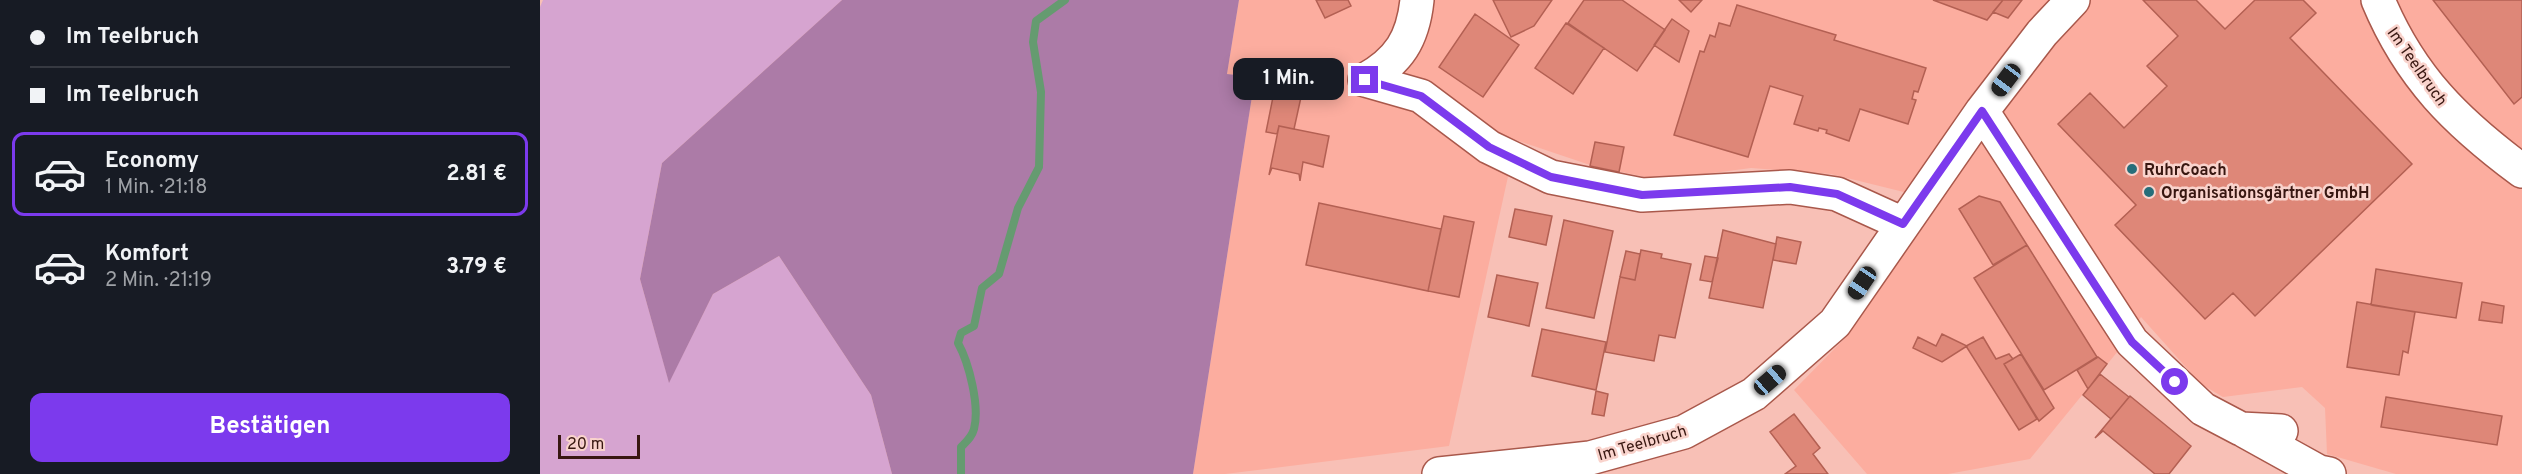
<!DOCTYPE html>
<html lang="de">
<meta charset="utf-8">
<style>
body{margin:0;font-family:Overpass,sans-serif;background:#242831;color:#f1f3f6;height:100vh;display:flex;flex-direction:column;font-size:22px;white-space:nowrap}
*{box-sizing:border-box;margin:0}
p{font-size:20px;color:#9ea1a6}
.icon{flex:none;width:33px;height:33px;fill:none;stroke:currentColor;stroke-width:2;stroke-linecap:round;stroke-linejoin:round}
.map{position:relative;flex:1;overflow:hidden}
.details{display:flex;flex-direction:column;background:#171b24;width:540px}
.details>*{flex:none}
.top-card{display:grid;align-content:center;height:132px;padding:0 30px;background:#171b24}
.scale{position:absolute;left:18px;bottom:15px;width:82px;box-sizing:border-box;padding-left:6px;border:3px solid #381711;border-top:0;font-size:16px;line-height:21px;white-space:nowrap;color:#381711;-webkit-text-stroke:4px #f9d3cc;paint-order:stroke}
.end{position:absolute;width:27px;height:27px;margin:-14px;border:8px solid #7c3aed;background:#fff;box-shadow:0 0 0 3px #fff}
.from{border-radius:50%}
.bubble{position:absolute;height:42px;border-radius:12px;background:#171b24;box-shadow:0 3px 15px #0003;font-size:20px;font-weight:700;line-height:42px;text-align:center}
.car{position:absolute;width:18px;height:36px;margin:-18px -9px;border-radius:8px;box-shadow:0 0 4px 2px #0007;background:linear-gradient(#222 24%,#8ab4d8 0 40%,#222 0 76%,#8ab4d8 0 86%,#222 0)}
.top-card b{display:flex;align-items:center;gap:21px;height:57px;font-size:22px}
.top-card b+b{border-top:2px solid #363941}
.top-card i{width:15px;height:15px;background:#f1f3f6}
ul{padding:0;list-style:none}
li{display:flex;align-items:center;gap:18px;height:84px;margin:0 12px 9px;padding:0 18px;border:3px solid transparent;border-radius:12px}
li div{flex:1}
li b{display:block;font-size:22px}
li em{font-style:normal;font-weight:700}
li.on{border-color:#7c3aed}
li>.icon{width:54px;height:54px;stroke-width:1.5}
.action{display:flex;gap:12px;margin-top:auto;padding:12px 30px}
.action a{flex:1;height:69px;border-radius:12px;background:#7c3aed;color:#fff;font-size:24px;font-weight:700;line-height:69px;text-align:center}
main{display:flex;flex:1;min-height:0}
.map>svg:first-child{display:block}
</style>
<main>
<section class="details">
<div class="top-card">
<b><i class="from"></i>Im Teelbruch</b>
<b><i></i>Im Teelbruch</b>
</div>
<ul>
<li class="on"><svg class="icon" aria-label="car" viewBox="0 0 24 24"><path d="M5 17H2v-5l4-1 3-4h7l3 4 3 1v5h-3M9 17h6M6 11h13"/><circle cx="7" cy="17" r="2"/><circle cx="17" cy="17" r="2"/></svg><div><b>Economy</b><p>1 Min. · 21:18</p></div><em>2.81 €</em></li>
<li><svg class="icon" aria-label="car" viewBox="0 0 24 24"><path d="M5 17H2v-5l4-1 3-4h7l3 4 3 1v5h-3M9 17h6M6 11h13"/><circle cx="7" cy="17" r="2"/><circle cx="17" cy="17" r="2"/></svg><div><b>Komfort</b><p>2 Min. · 21:19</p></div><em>3.79 €</em></li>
</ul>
<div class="action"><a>Bestätigen</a></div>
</section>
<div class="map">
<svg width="1982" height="474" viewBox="0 0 1982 474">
<rect width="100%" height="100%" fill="#f8c0b6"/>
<path fill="#fcad9f" d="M699,0H1982V474H1856L1787,454L1785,408L1762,387L1683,397L1661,384L1601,317L1578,351L1490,459L1408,474H1327L1254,390L1309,334L1400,201L1291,174L1211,168L1120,180L1053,166L976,140L909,446L685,474H653L715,77L687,74Z"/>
<path fill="#d6a4d0" d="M3,0H302L122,163L100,279L129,382L173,294L239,256L331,395L352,474H0V7Z"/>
<path fill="#ac7ba7" d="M302,0H699L687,74L715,77L653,474H352L331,395L239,256L173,294L129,383L100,279L122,163Z"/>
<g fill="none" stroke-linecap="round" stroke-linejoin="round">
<path stroke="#659b70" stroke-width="8" d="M421,474V447C427,441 432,437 434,429C440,406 429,363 418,343L421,333L434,326L442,288L459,274L478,208L499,167L501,92L493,42L496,21L525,0"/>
</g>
<path fill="#de8778" stroke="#b36053" stroke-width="1.5" d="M776,0H808L811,6L785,18Z
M953,0H1012L994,26L971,37Z
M1044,0H1082L1125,30L1097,71L1028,23Z
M1139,0H1162L1151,12Z
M1393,0H1463L1447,20Z
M1463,0H1482L1468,18L1453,12Z
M1603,0H1656L1685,29L1715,0H1763L1776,13L1750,38L1872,164L1715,316L1693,293L1665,319L1575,225L1596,205L1518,124L1550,93L1584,128L1627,86L1607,66L1638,36Z
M1893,0H1982V97L1974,104Z
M1197,5L1296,35L1294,40L1386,68L1378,92L1374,91L1372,99L1376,100L1368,124L1320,109L1309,141L1286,133L1287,130L1279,128L1278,131L1254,124L1263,96L1230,86L1208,157L1134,135L1160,51L1164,52L1170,35L1175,37L1179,23L1190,26Z
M935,14L979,45L943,97L899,67Z
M1132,19L1149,31L1139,62L1114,45Z
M1026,23L1064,48L1033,94L995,68Z
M736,82L763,88L754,129L739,126L737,134L726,132Z
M739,126L789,136L783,167L763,162L760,181L759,174L732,168L729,175Z
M1055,142L1084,147L1079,172L1050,166Z
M1439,196L1460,202L1487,245L1453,265L1419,209Z
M779,203L901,229L888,291L766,265Z
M975,209L1012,216L1006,245L969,237Z
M904,216L934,222L919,297L888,291Z
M1024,220L1073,231L1054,318L1006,308Z
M1183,230L1236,244L1223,308L1169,298Z
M1237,237L1261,242L1256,264L1233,260Z
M1487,245L1557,357L1504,390L1434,278Z
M1101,250L1122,254L1121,258L1151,264L1135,338L1119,335L1114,361L1065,352L1080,277L1095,280Z
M1086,251L1100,254L1095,280L1080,277Z
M1165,256L1178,258L1172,282L1160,280Z
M1836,269L1922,283L1916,318L1831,305Z
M957,275L998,283L989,326L948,317Z
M1817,302L1875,312L1868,353L1863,351L1859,375L1807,367Z
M1942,302L1964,306L1962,323L1939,320Z
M1002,329L1066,342L1056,390L992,376Z
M1402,334L1427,346L1402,362L1373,348L1378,337L1396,346Z
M1443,337L1456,359L1469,354L1473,359L1464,364L1497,419L1479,430L1426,346Z
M1481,354L1514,408L1499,421L1464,364Z
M1558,357L1567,364L1548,389L1537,370Z
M1560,374L1589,397L1571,419L1543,395Z
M1056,391L1068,394L1064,416L1052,414Z
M1590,396L1651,446L1629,474H1615L1563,431L1555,438Z
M1846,397L1962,416L1957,445L1841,427Z
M1254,414L1280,448L1273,454L1288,474H1245L1256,466L1230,432Z"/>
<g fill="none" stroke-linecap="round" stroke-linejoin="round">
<defs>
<path id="minor" d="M1838,0C1870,77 1916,122 1982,171
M825,80L881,96L949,147L1011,177L1102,195L1250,187L1297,194L1363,224
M825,80C859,61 873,39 877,0
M1442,111L1592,342L1663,409L1701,429L1741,431
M1705,431L1779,472L1789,474
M899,474L1050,458L1144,432L1214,394L1295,323L1442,111L1502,33L1533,0"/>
</defs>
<use href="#minor" stroke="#a9584b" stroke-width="36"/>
<use href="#minor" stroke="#fff" stroke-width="33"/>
</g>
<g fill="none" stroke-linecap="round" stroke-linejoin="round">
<path stroke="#7c3aed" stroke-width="8" d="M825,80L881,96L949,147L1011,177L1102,195L1250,187L1297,194L1363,224L1442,111L1592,342L1635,382"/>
</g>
<g fill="#266e7a" stroke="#f9d3cc" stroke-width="2">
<circle cx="1592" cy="169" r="6"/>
<circle cx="1609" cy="192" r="6"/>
</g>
<g text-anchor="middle" stroke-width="5" stroke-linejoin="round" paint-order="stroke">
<g font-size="16" fill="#381711" stroke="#f9d3cc">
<text transform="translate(1878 66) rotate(55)" y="6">Im Teelbruch</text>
<text transform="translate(1102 442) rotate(-16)" y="6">Im Teelbruch</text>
</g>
<g font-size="16" font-weight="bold" fill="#381711" stroke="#f9d3cc" text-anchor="start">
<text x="1604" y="175">RuhrCoach</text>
<text x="1621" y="198">Organisationsgärtner GmbH</text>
</g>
</g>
</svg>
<div class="scale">20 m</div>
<i class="end from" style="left:1635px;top:382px"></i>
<i class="end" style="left:825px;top:80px"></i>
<div class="bubble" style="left:693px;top:58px;width:111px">1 Min.</div>
<i class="car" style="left:1466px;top:80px;rotate:217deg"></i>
<i class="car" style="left:1322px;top:283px;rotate:214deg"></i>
<i class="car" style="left:1230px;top:380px;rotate:49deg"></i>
</div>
</main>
